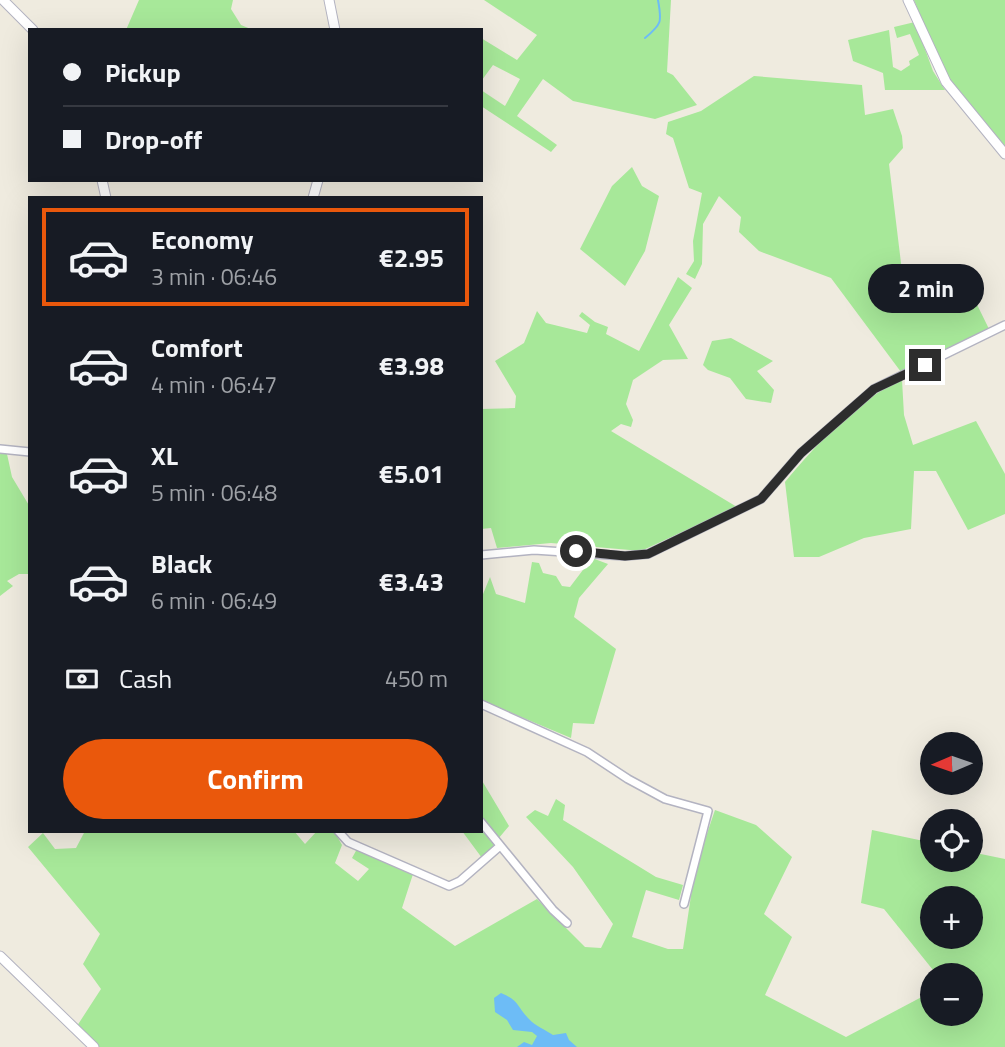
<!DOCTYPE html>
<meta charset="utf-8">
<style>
body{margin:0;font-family:"Titillium Web",sans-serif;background:#242831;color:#f1f3f6;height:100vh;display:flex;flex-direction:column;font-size:26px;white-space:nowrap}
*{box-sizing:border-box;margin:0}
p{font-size:23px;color:#9ea1a6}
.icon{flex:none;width:38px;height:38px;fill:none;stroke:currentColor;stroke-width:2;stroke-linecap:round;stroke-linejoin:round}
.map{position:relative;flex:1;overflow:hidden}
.side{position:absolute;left:28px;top:196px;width:455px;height:637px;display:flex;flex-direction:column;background:#171b24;border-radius:0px;box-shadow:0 7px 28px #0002}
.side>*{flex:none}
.top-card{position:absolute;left:28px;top:28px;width:455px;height:154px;border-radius:0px;box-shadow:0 7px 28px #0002;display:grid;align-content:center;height:154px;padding:0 35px;background:#171b24}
.needle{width:46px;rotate:268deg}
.buttons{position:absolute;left:920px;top:732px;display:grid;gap:14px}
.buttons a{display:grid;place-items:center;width:63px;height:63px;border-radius:50%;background:#171b24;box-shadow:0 7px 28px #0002;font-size:35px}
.end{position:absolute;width:32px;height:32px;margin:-16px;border:9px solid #2d2d2d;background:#fff;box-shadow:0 0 0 4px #fff}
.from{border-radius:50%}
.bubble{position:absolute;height:49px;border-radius:24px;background:#171b24;box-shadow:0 7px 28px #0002;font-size:23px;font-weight:700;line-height:49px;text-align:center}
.top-card b{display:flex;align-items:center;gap:24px;height:66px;font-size:26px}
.top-card b+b{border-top:2px solid #363941}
.top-card i{width:18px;height:18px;background:#f1f3f6}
ul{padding:12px 0 0;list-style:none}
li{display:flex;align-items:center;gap:21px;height:98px;margin:0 14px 10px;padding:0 21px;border:4px solid transparent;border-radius:0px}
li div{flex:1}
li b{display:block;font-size:26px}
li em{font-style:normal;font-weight:700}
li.selected{border-color:#ea580c}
li>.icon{width:63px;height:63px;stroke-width:1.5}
.pay{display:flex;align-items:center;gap:18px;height:77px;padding:0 35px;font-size:26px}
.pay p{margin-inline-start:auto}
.button{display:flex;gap:14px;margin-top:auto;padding:14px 35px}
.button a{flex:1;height:80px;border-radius:42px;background:#ea580c;color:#fff;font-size:28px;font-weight:700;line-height:80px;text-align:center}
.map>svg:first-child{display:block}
</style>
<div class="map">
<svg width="1005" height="1047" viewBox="0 0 1005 1047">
<rect width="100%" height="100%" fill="#efebdf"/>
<path fill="#a7e899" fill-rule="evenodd" d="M139,0H233L231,9L241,25L253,30H126Z
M484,0H671L667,72L673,75L697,105L655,119L573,101L543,79L517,116L557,145L551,152L481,106V90L505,106L520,79L493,65L482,80L481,38L517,60L537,35Z
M914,0H1005V150L943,72Z
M915,22L933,71L945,90H885L883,73L853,61L848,40L889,30L893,67L901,71L910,65L909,61L919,55L910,34L897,38L894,27Z
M754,76L862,85L865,115L893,109L902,136L903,148L889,164L905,296L961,272L989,329L954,349L901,372L831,278L759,251L739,232L741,217L719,196L703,224L702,264L695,279L686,274L694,261L693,241L702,193L689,188L673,138L666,134L668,122L701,111Z
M632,167L642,186L659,196L645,251L625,286L580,249L612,186Z
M678,277L692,288L669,325L688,359L663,360L633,380L626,404L633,420L631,427L621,424L611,431L737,507L641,551L551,543L497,548L491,528L481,529V409L515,408L516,396L495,361L524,343L537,311L546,323L587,333L590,325L579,316L582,312L595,322L608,327L606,334L639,351Z
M731,338L773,361L757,371L774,390L771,403L746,399L730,378L708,370L703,365L712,341Z
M902,380L904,415L913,445L976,421L1005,474V514L968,530L936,471H914L911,529L864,538L819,557H794L785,482C816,445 857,399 902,380Z
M0,453L7,454L12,477L30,507V574H19L7,581L13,586L0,596Z
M592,558L608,564L579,598L574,617L616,649L594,724L573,723L571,738L481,700V599L490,577L496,594L525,603L532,562L539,563L543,573L556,576L562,586L570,587Z
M481,779L509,826L498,839L481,816Z
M556,799L565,805L563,820L656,877L683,885L679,900L646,890L632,937L668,949H683L695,869L715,810L756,825L792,857L764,914L792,937L765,995L846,1037L933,991V1013H971V975H937L884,909L861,903L872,830L933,843V859H971V852L1005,859V1047H98L77,1026L101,989L83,964L100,934L28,847L43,833L55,849L76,848L85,831H294L305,844L317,831H334L342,845L335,863L358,881L369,869L352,858L357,849L413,874L402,908L455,946L537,899L585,947L601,948L613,924L573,867L526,817L535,810L548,816ZM933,898H971V936H933Z
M481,827L494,844L490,853L482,858L462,831H481Z"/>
<path fill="#6dbcf6" d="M501,993C520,1001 516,1006 529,1019C535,1026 546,1030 553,1035L566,1033L569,1040L577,1047H517L524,1042L532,1045L537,1036L532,1032L513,1030L507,1020L495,1012L494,998Z"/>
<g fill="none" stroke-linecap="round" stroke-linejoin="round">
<path stroke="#6dbcf6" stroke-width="2" d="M645,38C662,24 662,22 658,0"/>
<defs>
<path id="minor" d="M0,449L30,452
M481,555L534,550L625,556L648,554L761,499L801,453L874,389L1005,325
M481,704L587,752L628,779L665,799L708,811L684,904
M481,822L553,910L567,923
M338,831L348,842L449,886L460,881L500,846"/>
<path id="tertiary" d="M3,0L33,30
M329,0L335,30
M908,0L946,82L1005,154
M102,180L106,198
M313,198L318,180
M0,956L94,1047"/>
</defs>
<use href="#minor" stroke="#b3b3c1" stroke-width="10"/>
<use href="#tertiary" stroke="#b3b3c1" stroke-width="11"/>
<use href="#minor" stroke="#fff" stroke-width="7"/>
<use href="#tertiary" stroke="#fff" stroke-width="9"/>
</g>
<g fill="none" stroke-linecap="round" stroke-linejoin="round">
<path stroke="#2d2d2d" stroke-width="9" d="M576,551L625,556L648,554L761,499L801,453L874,389L925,365"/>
</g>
</svg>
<div class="buttons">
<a><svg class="needle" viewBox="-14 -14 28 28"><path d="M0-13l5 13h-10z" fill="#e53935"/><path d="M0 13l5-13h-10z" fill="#9ea1a6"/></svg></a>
<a><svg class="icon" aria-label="locate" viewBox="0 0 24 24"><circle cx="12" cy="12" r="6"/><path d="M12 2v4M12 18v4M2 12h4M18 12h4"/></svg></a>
<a>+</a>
<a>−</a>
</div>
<i class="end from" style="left:576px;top:551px"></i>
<i class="end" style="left:925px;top:365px"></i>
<div class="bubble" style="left:868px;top:264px;width:116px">2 min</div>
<div class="top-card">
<b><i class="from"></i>Pickup</b>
<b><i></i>Drop-off</b>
</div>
<section class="side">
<ul>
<li class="selected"><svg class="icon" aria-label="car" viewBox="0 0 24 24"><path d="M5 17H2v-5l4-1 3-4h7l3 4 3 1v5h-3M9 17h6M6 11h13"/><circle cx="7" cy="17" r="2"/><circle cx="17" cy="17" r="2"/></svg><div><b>Economy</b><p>3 min · 06:46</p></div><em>€2.95</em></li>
<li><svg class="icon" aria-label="car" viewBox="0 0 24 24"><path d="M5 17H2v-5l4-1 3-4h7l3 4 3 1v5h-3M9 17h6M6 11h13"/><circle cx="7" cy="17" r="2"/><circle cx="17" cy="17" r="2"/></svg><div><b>Comfort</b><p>4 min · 06:47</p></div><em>€3.98</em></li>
<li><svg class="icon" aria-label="car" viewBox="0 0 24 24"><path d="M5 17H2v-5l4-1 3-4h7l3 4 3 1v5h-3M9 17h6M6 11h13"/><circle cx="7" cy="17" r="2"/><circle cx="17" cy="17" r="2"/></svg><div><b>XL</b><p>5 min · 06:48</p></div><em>€5.01</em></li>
<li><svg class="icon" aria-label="car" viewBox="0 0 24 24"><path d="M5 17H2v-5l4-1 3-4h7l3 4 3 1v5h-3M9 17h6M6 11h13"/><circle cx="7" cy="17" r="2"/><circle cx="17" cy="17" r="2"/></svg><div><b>Black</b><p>6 min · 06:49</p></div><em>€3.43</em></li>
</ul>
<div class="pay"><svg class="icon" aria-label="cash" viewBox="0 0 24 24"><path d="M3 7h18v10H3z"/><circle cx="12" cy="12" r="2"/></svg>Cash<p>450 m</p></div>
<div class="button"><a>Confirm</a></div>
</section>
</div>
